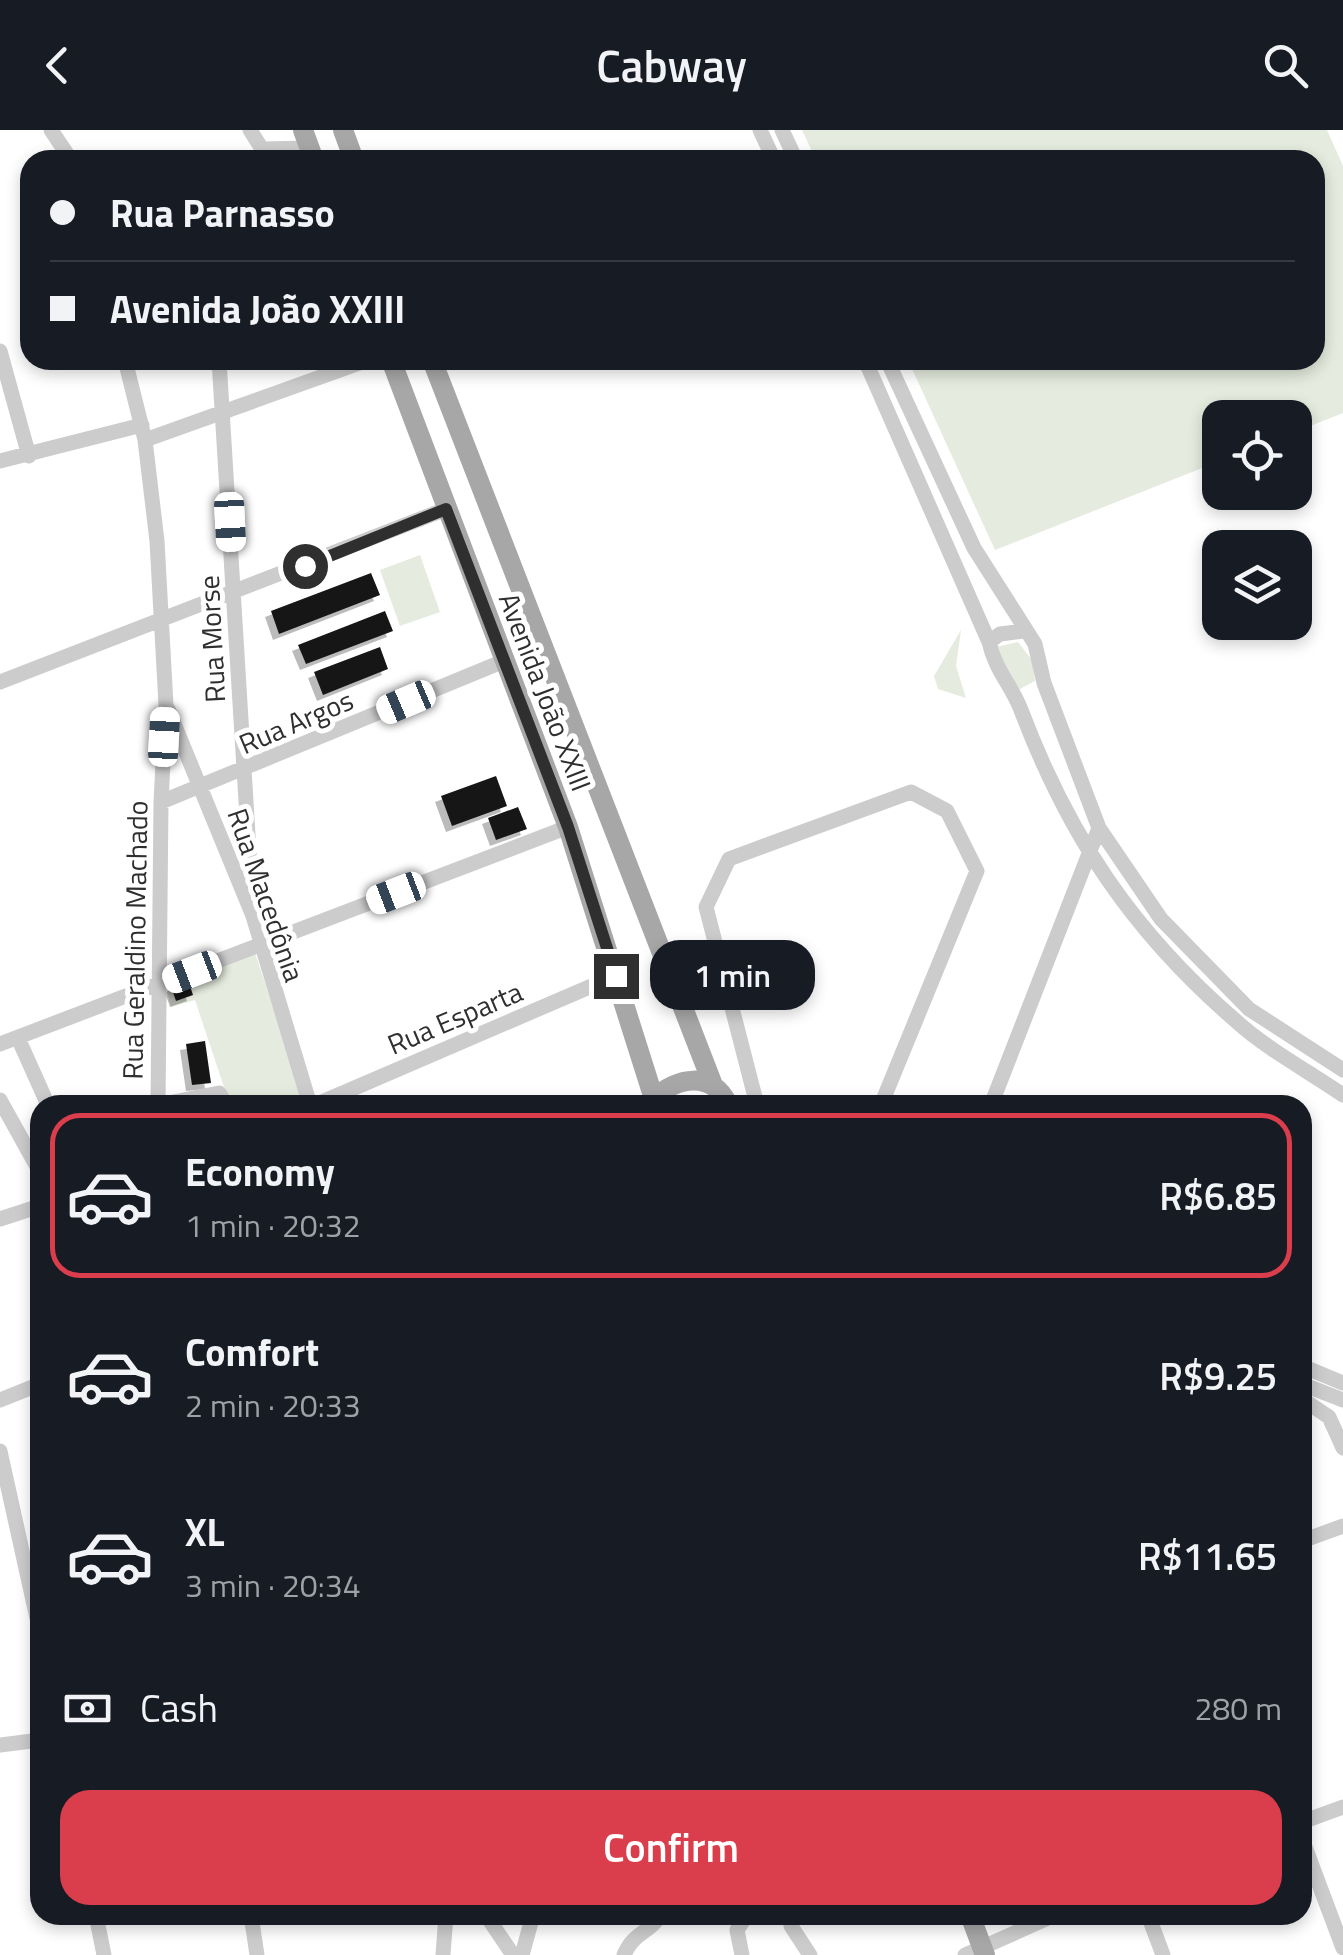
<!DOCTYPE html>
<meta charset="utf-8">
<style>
body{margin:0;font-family:"Titillium Web",sans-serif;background:#20242c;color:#f1f3f6;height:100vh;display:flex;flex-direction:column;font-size:38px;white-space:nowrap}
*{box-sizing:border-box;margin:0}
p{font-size:32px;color:#9ea1a6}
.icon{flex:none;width:55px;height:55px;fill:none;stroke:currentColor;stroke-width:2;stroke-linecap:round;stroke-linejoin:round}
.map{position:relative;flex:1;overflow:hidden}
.panel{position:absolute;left:30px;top:965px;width:1282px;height:830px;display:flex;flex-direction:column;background:#171b24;border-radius:30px;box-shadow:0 5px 15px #0003}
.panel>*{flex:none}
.banner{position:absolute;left:20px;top:20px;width:1305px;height:220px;border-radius:30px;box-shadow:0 5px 15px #0003;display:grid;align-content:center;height:220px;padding:0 30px;background:#171b24}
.fabs{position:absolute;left:1202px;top:270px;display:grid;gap:20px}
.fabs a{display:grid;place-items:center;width:110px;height:110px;border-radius:20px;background:#171b24;box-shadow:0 5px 15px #0003;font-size:50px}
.end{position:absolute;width:45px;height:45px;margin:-22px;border:12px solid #2f2f2f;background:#fff;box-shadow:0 0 0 5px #fff}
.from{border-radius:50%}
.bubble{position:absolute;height:70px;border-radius:30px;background:#171b24;box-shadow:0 5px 15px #0003;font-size:32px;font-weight:600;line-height:70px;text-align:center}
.car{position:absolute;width:30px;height:60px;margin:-30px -15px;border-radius:12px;box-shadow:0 0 8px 2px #0007;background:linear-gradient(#fff 24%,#345 0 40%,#fff 0 76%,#345 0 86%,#fff 0)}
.banner b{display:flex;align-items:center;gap:35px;height:95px;font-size:38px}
.banner b+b{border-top:2px solid #363941}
.banner i{width:25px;height:25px;background:#f1f3f6}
ul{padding:18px 0 0;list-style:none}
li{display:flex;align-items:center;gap:30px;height:165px;margin:0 20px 15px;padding:0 10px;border:5px solid transparent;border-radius:30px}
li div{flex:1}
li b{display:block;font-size:38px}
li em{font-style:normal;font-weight:600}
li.on{border-color:#da3d4c}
li>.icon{width:90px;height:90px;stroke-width:1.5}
.pay{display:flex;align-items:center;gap:25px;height:110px;padding:0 30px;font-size:38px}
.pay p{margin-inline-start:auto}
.cta{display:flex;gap:20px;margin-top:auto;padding:20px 30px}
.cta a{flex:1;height:115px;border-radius:30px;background:#da3d4c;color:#fff;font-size:40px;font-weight:600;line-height:115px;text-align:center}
header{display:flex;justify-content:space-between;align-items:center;height:130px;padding:0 30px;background:#171b24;font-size:45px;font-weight:600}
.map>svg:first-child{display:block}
</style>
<header><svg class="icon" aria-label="back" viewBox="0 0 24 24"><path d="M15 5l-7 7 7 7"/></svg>Cabway<svg class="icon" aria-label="search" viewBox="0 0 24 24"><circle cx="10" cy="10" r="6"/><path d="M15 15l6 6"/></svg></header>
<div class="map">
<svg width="1343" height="1825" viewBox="0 0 1343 1825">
<defs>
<filter id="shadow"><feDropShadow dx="-6" dy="6" stdDeviation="0" flood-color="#0004"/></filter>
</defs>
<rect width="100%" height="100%" fill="#fff"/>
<path fill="#e5ebde" d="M802,0H1327L1343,36V283L1295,302V288H1220V331L995,420L908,230H1315V30H816Z
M420,425L440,482L400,496L380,440Z
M961,500L956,536L966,568L938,559L934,546Z
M1018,512L1032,530L1035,551L1018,560L996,517Z
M254,820L305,973L300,975H241L225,960L195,870L171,877L166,856Z"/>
<path fill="#161616" filter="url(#shadow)" d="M371,443L380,465L279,504L271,481Z
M385,481L393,501L306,534L298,515Z
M380,517L388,539L323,565L314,542Z
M496,646L507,676L452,696L441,666Z
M518,677L527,699L496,710L488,688Z
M188,850L193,865L176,871L171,856Z
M205,911L211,953L192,955L186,914Z"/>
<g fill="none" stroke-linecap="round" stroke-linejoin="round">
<path stroke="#ccc" stroke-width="15" d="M51,0L71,30
M250,0L262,19L310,18
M760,0L774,30
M782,0L796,30
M0,221L29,326
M125,230L145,310L157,411L166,575L161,672L158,975
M219,230L253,786
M865,230L989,512C995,540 1012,556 1021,580C1069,707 1133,802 1236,891C1267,919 1308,941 1343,965
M887,230L974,418L1035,514L1044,553L1099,698L1161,789L1249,879L1343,940
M145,310L368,230
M0,331L142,295
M989,512L1000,504L1024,501
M0,552L446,379
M168,579L253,786L310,975
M161,672L504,531
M18,908L48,975
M0,914L568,697
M0,970L40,1042
M158,975L219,963L227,975
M315,975L615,846
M757,975L706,777L729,729L911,662L947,681L977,741L881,975
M991,975L1099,698
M0,1089L40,1076
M1302,1236L1343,1253
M1302,1254L1343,1270
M1302,1269L1329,1287L1343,1318
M0,1270L40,1254
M0,1321L40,1502
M1302,1411L1343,1396
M0,1615L40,1610
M1302,1692L1343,1677
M1302,1709L1343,1818
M96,1785L104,1825
M251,1785L257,1825
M486,1785L513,1825
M1148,1785L1163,1825
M791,1796L810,1825
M443,1825L446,1785
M522,1825L533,1785
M624,1825C634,1801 651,1803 660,1785
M742,1825L737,1800L747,1785
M965,1825L1055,1785"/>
<path stroke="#a7a7a7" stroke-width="20" d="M303,0L314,30
M343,0L354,30
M391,230L568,697L654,969L652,975
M432,230L713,955
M654,969C676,947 713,940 728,975
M970,1785L985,1825"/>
</g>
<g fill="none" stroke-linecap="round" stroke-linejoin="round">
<path stroke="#2f2f2f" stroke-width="12" d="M305,436L446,379L568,697L616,846"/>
</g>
<g text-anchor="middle" stroke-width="10" stroke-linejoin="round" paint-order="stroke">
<g font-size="28" fill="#2f2f2f" stroke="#fff">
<text transform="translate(212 509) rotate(-93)" y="10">Rua Morse</text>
<text transform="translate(545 562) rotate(69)" y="10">Avenida João XXIII</text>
<text transform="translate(296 592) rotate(-23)" y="10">Rua Argos</text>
<text transform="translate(266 765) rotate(71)" y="10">Rua Macedônia</text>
<text transform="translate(135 810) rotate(-89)" y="10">Rua Geraldino Machado</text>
<text transform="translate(455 888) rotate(-23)" y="10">Rua Esparta</text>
</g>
</g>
</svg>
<div class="fabs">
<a><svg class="icon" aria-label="locate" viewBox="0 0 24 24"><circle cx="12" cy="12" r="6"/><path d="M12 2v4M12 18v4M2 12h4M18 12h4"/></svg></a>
<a><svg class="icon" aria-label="layers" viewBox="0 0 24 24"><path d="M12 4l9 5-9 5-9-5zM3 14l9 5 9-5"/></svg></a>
</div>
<i class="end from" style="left:305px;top:436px"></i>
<i class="end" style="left:616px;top:846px"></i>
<div class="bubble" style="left:650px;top:810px;width:165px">1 min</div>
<i class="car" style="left:230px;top:392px;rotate:177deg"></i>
<i class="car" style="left:406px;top:572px;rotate:247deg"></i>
<i class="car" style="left:164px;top:607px;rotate:3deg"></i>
<i class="car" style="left:396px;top:763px;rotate:249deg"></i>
<i class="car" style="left:192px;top:842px;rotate:249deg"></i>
<div class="banner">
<b><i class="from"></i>Rua Parnasso</b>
<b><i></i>Avenida João XXIII</b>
</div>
<section class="panel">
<ul>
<li class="on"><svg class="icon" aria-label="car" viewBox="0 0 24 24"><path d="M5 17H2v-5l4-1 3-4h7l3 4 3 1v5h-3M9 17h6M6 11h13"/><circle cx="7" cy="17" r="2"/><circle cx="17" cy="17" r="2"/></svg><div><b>Economy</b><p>1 min · 20:32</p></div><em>R$6.85</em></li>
<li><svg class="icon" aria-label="car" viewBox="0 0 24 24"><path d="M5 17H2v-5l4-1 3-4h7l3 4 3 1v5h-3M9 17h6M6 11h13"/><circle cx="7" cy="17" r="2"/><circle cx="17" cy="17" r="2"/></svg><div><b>Comfort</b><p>2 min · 20:33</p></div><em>R$9.25</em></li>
<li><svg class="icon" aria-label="car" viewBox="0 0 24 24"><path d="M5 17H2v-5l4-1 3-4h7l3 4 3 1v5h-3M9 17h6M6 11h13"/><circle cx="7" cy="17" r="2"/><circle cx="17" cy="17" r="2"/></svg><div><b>XL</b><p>3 min · 20:34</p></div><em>R$11.65</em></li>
</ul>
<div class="pay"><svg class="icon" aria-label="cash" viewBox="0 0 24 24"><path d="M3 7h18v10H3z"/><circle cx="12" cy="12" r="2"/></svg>Cash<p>280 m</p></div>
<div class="cta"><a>Confirm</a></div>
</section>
</div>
